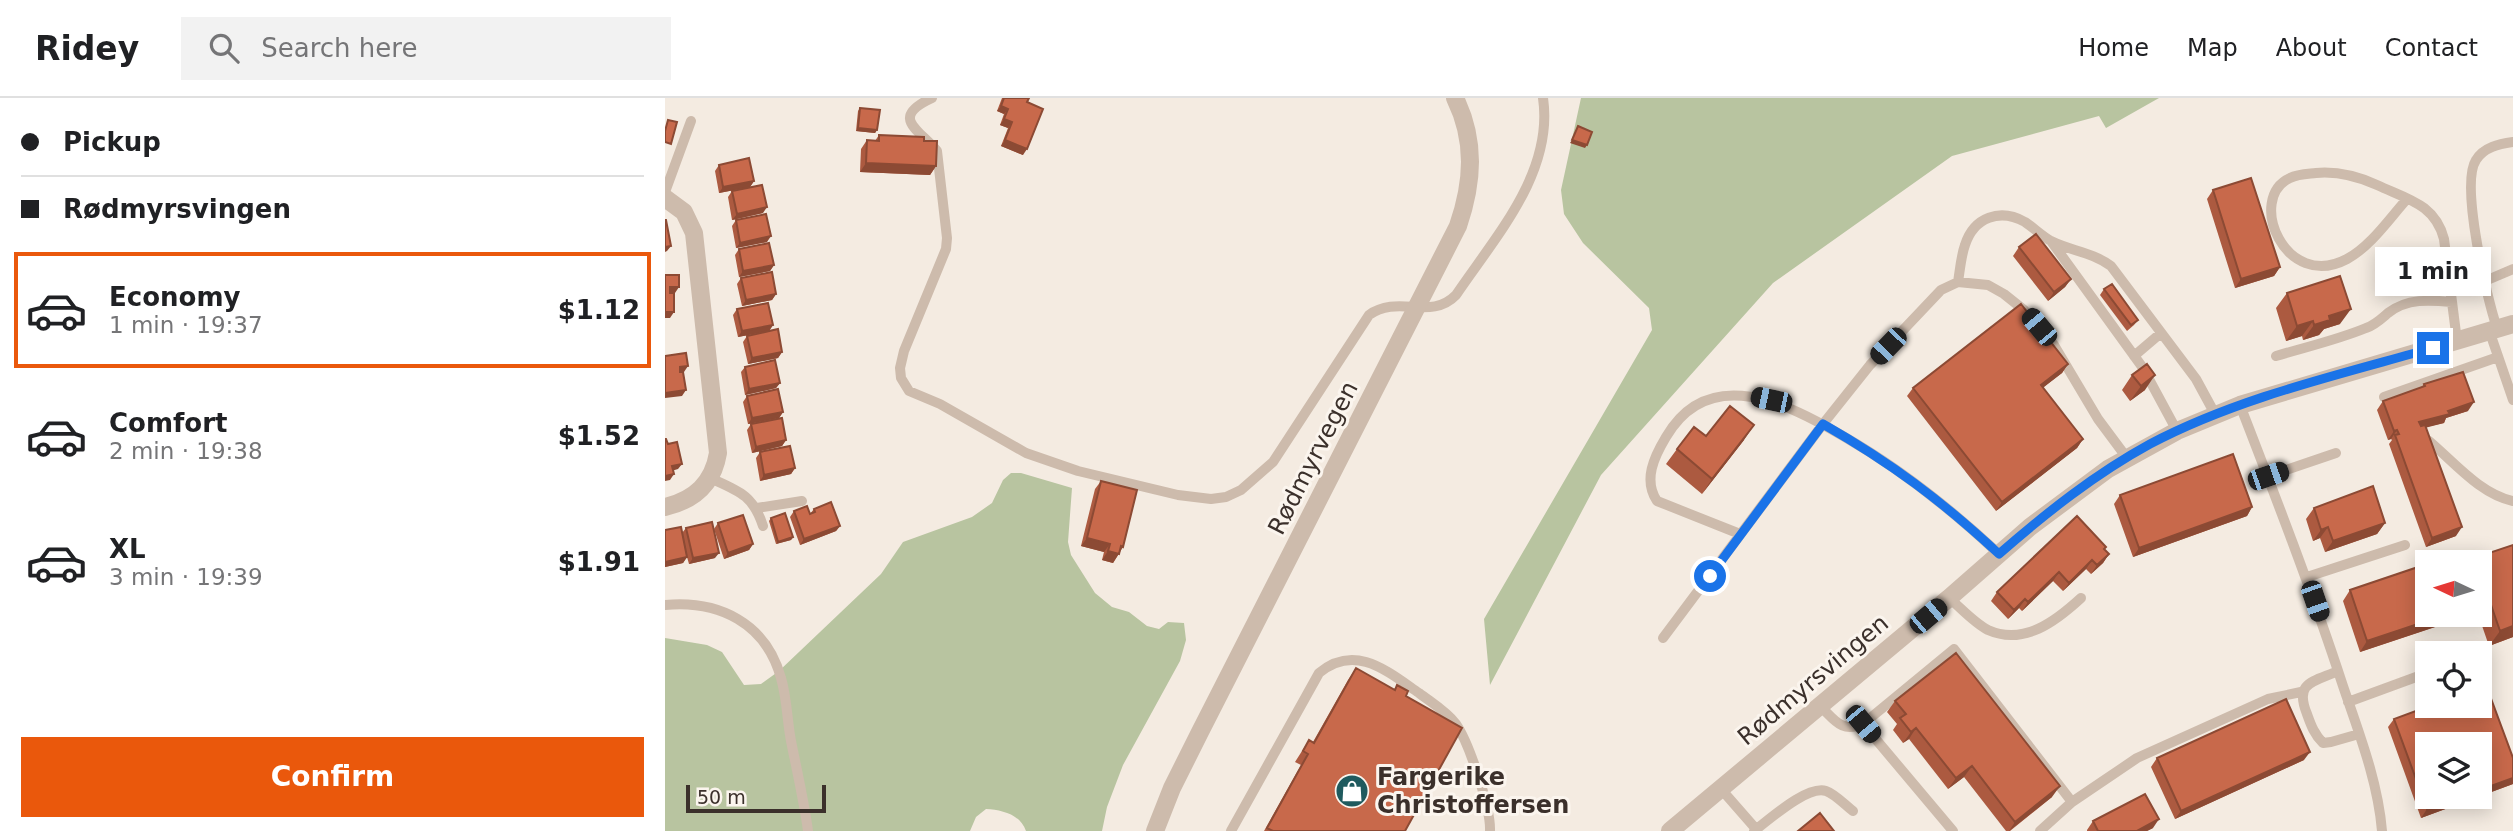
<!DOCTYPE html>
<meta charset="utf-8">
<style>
body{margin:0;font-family:"DejaVu Sans",sans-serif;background:#f2f2f2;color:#202124;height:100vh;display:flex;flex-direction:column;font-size:26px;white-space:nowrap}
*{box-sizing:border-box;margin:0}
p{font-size:23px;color:#757577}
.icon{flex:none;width:38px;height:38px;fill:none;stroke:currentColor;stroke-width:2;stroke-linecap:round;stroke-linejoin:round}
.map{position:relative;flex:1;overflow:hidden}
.details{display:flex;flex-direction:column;background:#fff;width:665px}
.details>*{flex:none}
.hud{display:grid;align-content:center;height:154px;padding:0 21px;background:#fff}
.needle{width:46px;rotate:274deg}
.tools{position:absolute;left:1750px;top:452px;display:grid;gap:14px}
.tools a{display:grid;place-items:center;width:77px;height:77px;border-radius:0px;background:#fff;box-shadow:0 4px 18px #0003;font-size:35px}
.scale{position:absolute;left:21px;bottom:18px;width:140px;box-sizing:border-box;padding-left:7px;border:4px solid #3b302b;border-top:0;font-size:19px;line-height:24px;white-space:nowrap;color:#3b302b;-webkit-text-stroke:5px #fbf5ee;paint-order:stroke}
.end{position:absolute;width:32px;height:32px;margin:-16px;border:9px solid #1a73e8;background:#fff;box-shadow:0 0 0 4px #fff}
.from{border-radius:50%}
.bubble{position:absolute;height:49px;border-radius:0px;background:#fff;box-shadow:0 4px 18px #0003;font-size:23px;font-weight:700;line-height:49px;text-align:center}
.car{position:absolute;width:21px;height:42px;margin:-21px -10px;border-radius:9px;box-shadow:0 0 5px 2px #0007;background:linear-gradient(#222 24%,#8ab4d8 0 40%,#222 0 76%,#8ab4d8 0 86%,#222 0)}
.hud b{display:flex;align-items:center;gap:24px;height:66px;font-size:26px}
.hud b+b{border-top:2px solid #e0e0e0}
.hud i{width:18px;height:18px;background:#202124}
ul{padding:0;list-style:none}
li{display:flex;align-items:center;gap:21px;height:116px;margin:0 14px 10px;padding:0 7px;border:4px solid transparent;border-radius:0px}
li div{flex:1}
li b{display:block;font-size:26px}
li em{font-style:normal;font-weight:700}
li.on{border-color:#ea580c}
li>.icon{width:63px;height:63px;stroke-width:1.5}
.action{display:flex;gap:14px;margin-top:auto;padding:14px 21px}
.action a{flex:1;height:80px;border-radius:0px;background:#ea580c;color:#fff;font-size:28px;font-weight:700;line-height:80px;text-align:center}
header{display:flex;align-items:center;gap:42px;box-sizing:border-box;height:98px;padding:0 35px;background:#fff;border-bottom:2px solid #e0e0e0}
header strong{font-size:33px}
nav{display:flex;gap:38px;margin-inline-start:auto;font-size:24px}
.search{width:490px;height:63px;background:#f2f2f2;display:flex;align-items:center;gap:18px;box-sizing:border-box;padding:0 24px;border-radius:0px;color:#757577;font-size:26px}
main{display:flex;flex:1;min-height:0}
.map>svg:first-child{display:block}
</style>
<header>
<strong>Ridey</strong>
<div class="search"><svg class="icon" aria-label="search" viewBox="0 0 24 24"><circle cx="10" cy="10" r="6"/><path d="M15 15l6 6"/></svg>Search here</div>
<nav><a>Home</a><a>Map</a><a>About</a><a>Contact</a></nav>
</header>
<main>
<section class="details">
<div class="hud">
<b><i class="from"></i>Pickup</b>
<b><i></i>Rødmyrsvingen</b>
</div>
<ul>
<li class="on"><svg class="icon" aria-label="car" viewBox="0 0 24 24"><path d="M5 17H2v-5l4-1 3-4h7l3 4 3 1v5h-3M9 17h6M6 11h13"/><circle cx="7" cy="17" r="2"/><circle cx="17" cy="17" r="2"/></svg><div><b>Economy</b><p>1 min · 19:37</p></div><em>$1.12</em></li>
<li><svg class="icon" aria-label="car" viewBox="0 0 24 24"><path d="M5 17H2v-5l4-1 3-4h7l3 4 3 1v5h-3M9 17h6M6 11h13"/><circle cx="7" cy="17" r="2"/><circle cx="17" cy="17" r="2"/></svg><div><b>Comfort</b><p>2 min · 19:38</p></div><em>$1.52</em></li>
<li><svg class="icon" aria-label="car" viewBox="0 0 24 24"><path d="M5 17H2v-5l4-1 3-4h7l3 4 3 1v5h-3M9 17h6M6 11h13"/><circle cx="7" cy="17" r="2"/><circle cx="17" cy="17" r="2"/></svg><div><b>XL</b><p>3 min · 19:39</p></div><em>$1.91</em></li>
</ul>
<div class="action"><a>Confirm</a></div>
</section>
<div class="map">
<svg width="1848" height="733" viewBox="0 0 1848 733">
<rect width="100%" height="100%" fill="#f4ebe1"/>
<path fill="#b8c4a0" d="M916,0H1494L1441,30L1434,18L1287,58L1108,185L936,377L825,587L819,521L987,232L984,210L918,145L899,116L896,92Z
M346,375H356L407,390L403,444L406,457L430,495L447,509L464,514L482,528L494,531L503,524L519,525L521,542L515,563L458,667L442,709L437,733H361C355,716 337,712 321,711L311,719L305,733H0V540L42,547L57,554L79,587L96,586L114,573L216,476L238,444L307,419L327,405L338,382Z"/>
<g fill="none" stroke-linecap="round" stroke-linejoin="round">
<path stroke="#cdbbac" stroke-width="10" d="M267,0C224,20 254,31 272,53L282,140L281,151L239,253L235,270L236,280L244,293L275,306L361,355L413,373L513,397L546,401L561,399L576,392L608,364L704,217C733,196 766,223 791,197C830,139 889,75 878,0
M0,94L26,23
M1742,101C1724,121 1706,148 1682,161C1620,194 1581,100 1625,80C1633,76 1642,76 1651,75C1673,73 1692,78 1712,87C1742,101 1770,106 1779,141L1792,243
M1386,143L1478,270L1512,333
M1820,183L1848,171
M1293,184C1295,172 1296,158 1300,147C1309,119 1335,110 1360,124C1369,130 1377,138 1386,143C1406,153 1427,154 1446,168L1531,281L1550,316
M1832,230C1822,201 1795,86 1811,62C1819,49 1834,46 1848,44
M1824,232L1848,302
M1469,258L1496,235
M1611,258C1641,249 1672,242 1701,230C1710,227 1716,221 1723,215C1742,200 1765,202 1787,204
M1719,299L1833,259
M1575,307C1611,400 1647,493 1678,588C1694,635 1713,684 1717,733
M1764,343C1789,364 1815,396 1848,403
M1603,378L1671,355
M45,380C74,393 88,397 98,428
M92,410L137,403
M1075,436L992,403C978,382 989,359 1001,339C1044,265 1123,306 1178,338C1236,371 1286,411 1334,456
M1804,463L1821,457
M1642,479L1740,447
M1284,500C1296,510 1309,525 1323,532C1359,548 1391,523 1416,500
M0,507C54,502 101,525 116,580C122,600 122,622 126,643C132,673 139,703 143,733
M998,540L1158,326L1205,267L1276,192L1293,184L1323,187L1339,196L1359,212L1389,247L1433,321L1462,360
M1673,573C1648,584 1629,584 1642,616C1646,627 1649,636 1658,645L1666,644L1694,636
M1683,604L1762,575
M1155,608C1170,622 1176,635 1198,626L1288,733
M1198,626L1289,551L1407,704L1375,733
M1056,691L1091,731
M1407,704L1472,660L1603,601L1636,594
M566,733L654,575C690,545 722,573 754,595C767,605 781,613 791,626C804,645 826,710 825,733
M1089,733C1104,722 1142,687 1161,693C1170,696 1180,707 1188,713"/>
<path stroke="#cdbbac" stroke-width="18" d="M0,100L19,114L29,135L53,355C48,385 30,402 0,409
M1005,733L1284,500L1365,429L1443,371L1512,333L1575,307L1848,226"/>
<path stroke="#cdbbac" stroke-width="18" d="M490,733L507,690L535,634L793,128C808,84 811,43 790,0"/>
</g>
<path fill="#ac5a40" d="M337,0H364L362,4L358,57L336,48L343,30L335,27L339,16L332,13Z
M195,10L212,32L210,35L191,33L193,13Z
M214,37L259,43L271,68L265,77L195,74L196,51L202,42L210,43Z
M54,67L89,83L85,89L54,95L50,73Z
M1548,92L1615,169L1609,178L1570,190L1542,101Z
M67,93L98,115L67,122L63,99Z
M71,122L102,144L71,150L67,128Z
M1354,149L1406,181L1400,189L1383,203L1348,158Z
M74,151L109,167L105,173L74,179L70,157Z
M76,180L111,196L107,202L77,208L72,186Z
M1439,191L1473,222L1469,227L1462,233L1435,197Z
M1622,195L1675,226L1659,231L1654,237L1638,242L1637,238L1621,243L1611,210Z
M72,211L108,227L104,233L73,239L68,217Z
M82,238L117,254L113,260L83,266L78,244Z
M1403,266L1397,275L1377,290L1418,341L1412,350L1331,413L1242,298L1248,290Z
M80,269L115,285L111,290L80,297L76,274Z
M1467,277L1480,292L1465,303L1457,292Z
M1759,286L1803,313L1781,320L1779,325L1761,329L1791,438L1761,449L1724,346L1727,342L1726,341L1723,342L1712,312L1718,303L1757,289Z
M82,298L118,314L114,320L83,326L78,304Z
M86,326L121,342L117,348L87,355L82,332Z
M1041,338L1079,342L1037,396L1001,366L1012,351Z
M95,354L130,370L126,376L95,383L91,360Z
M436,383L455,454L448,465L437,462L439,454L416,448L430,391Z
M1455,397L1587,409L1582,418L1468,459L1449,406Z
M1649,410L1720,425L1712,436L1660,454L1655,440L1648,443L1641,421Z
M149,411L175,428L171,433L135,447L125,419L129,413L145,416Z
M106,420L128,439L126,442L111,446L104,423Z
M53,425L88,446L84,452L59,461L49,431Z
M21,430L50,460L24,466L22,459L18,465L0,469V432L17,435Z
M1848,447V539L1824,548L1813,516H1815V464H1807L1809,460Z
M1441,449L1439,451L1444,456L1438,465L1426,476L1421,471L1398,493L1388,483L1357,513L1354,510L1343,521L1326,503L1332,494Z
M1685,492L1788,523L1695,554L1678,503Z
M691,570L729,592L732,587L741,598L740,733H599L636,667L630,664L644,642L648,644L683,582Z
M1230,603L1387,699L1345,733H1341L1299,679L1283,691L1244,641L1238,645L1228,632L1232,626L1222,614Z
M1729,621L1848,660V686L1756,720L1723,629Z
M1492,660L1639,662L1510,721L1486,669Z
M1428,723L1488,730L1482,733H1422V732Z"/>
<path fill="#8c4a34" d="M336,8L343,11L339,16L332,13Z
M339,21L347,24L343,30L335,27Z
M193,30L212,32L210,35L191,33Z
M340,42L362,51L358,57L336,48Z
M907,42L922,47L920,50L905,45Z
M201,65L271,68L265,77L195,74Z
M89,83L85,89L54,95L58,89Z
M102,109L98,115L67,122L72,116Z
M106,138L102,144L71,150L75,145Z
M6,148L2,153L0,154V149Z
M109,167L105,173L74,179L78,173Z
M1615,169L1609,178L1570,190L1576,181Z
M1406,181L1400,189L1383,203L1389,194Z
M5,189H14L10,195H1Z
M111,196L107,202L77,208L81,202Z
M1686,211L1675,226L1659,231L1654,237L1638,242L1649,227L1664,218Z
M0,214H9L5,220H0Z
M1648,223L1637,238L1621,243L1632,228Z
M108,227L104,233L73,239L77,233Z
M117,254L113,260L83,266L87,260Z
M1403,266L1397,275L1370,296L1376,287Z
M23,268L19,274L11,275L15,269Z
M1490,277L1480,292L1465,303L1476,288Z
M115,285L111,290L80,297L84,291Z
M21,292L17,298L0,300V295Z
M1809,304L1803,313L1781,320L1779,325L1748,333L1754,324Z
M118,314L114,320L83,326L87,320Z
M1089,327L1079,342L1037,396L1047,381Z
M1732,332L1726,341L1723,342L1729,333Z
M1418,341L1412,350L1331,413L1337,404Z
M121,342L117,348L87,355L91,349Z
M17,366L13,371L3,374L7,368Z
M130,370L126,376L95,383L99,377Z
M9,376L5,382L0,383V378Z
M1587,409L1582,418L1468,459L1474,450Z
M1720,425L1712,436L1660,454L1668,443Z
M175,428L171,433L135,447L139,441Z
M1663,429L1655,440L1648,443L1656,432Z
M1797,429L1791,438L1761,449L1767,440Z
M128,439L126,442L111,446L113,444Z
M422,440L445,446L439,454L416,448Z
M88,446L84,452L59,461L63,455Z
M456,448L458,449L448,465L437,462L443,453Z
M54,455L50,460L24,466L28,460Z
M1444,456L1438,465L1426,476L1432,467Z
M22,459L18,465L0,469V464Z
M1427,462L1421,471L1398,493L1404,485Z
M1394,474L1388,483L1357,513L1363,504Z
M1360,501L1354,510L1343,521L1349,512Z
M1783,516H1793L1788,523L1695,554L1702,543Z
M1848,528V539L1824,548L1835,533Z
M1251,630L1244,641L1238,645L1246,634Z
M1645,654L1639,662L1510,721L1516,713Z
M1307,668L1299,679L1283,691L1291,680Z
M1848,680V686L1756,720L1762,711L1798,698H1815V692Z
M1395,688L1387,699L1344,733L1350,724Z
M1494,721L1488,730L1482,733H1472Z"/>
<path fill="#c8694b" stroke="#8c4a34" stroke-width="2" d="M339,0H364L362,4L378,11L362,51L340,42L347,24L339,21L343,11L336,8Z
M195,10L215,12L212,32L193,30Z
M3,22L12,24L6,46L0,44V33Z
M913,28L927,34L922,47L907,42Z
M214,37L259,39V43H272L271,68L201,65L202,42L214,43Z
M84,60L89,83L58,89L54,67Z
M1586,80L1615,169L1576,181L1548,92Z
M97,87L102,109L72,116L67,93Z
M101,116L106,138L75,145L71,122Z
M0,122H1L6,148L0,149Z
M1371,136L1406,181L1389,194L1354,149Z
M104,145L109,167L78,173L74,151Z
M107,174L111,196L81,202L76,180Z
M0,177H14V189H5V195H9V214H0Z
M1675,178L1686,211L1664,218L1665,222L1649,227L1648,223L1632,228L1622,195Z
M1447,186L1473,222L1466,227L1439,191Z
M103,205L108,227L77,233L72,211Z
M1356,206L1403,266L1376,287L1418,341L1337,404L1248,290Z
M113,231L117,254L87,260L82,238Z
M21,255L23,268L15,269V274H18L21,292L0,295V258Z
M110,262L115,285L84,291L80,269Z
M1482,266L1490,277L1476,288L1467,277Z
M1798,274L1809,304L1783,313L1785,316L1754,324L1756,328L1760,327L1797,429L1767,440L1730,337L1734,336L1732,332L1729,333L1718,303L1760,288L1759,286Z
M113,291L118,314L87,320L82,298Z
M1065,308L1089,327L1047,381L1012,351L1029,329L1041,338Z
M117,320L121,342L91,349L86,326Z
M0,341H1L3,346L12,344L17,366L7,368L9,376L0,378Z
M125,348L130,370L99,377L95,354Z
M1568,356L1587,409L1474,450L1455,397Z
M436,383L472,392L458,449L456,448L454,456L443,453L445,446L422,440Z
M1708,388L1720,425L1668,443L1663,429L1656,432L1649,410Z
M166,404L175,428L139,441L129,413L142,408L145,416L150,414L149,411Z
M120,415L128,439L113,444L106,420Z
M78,417L88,446L63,455L53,425Z
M1412,418L1441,449L1439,451L1444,456L1432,467L1427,462L1404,485L1394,474L1363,504L1360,501L1349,512L1332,494Z
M47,424L54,455L28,460L21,430Z
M16,429L22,459L0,464V432Z
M1848,447V528L1835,533L1815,475V464H1811L1809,460Z
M1779,461L1780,464H1769Z
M1762,466V516H1783L1702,543L1685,492Z
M1291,555L1395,688L1350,724L1307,668L1291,680L1251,630L1246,634L1235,620L1241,616L1230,603Z
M691,570L730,592L732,587L743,593L741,598L797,630L740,733H608L602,730L643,656L638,653L644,642L649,645Z
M1821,587L1848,660V680L1815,692V646H1762V698H1798L1762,711L1729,621L1767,607H1815V590Z
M1621,601L1645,654L1516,713L1492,660Z
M1480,696L1494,721L1472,733H1433L1428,723Z
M1155,715L1169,733H1133Z"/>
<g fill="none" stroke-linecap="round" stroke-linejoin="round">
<path stroke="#1a73e8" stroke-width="9" d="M1045,478L1158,326C1226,365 1276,402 1334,456C1381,415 1430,376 1485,346C1572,300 1673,277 1768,250"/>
</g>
<defs>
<symbol id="shop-disc" viewBox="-11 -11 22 22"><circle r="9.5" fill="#1f5a5e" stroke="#fbf5ee"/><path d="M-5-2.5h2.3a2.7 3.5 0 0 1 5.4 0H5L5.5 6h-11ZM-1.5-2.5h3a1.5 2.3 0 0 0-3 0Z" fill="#fff"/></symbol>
</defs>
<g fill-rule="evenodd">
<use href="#shop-disc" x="668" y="674" width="38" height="38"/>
</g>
<g text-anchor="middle" stroke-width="6" stroke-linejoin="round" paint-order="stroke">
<g font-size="24" fill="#3b302b" stroke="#fbf5ee">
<text transform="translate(648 360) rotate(-63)" y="8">Rødmyrvegen</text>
<text transform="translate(1148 582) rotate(-40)" y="8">Rødmyrsvingen</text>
</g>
<g font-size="24" font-weight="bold" fill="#3b302b" stroke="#fbf5ee" text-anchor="start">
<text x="712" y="687">Fargerike<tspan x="712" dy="28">Christoffersen</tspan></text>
</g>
</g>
</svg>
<div class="tools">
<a><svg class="needle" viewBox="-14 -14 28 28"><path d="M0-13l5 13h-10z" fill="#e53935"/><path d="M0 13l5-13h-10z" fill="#757577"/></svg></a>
<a><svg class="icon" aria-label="locate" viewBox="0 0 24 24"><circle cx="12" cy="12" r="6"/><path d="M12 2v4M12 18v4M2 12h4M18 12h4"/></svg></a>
<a><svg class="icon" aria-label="layers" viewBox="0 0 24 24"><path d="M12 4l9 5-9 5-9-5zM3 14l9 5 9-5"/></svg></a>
</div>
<div class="scale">50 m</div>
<i class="end from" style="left:1045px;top:478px"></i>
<i class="end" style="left:1768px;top:250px"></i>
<div class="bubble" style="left:1710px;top:149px;width:116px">1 min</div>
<i class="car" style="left:1374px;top:229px;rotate:320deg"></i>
<i class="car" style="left:1223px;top:248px;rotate:224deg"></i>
<i class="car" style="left:1106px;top:302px;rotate:282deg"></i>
<i class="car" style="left:1603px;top:378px;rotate:71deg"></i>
<i class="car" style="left:1650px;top:503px;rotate:161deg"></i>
<i class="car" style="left:1263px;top:518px;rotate:50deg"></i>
<i class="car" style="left:1198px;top:626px;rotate:140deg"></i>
</div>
</main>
